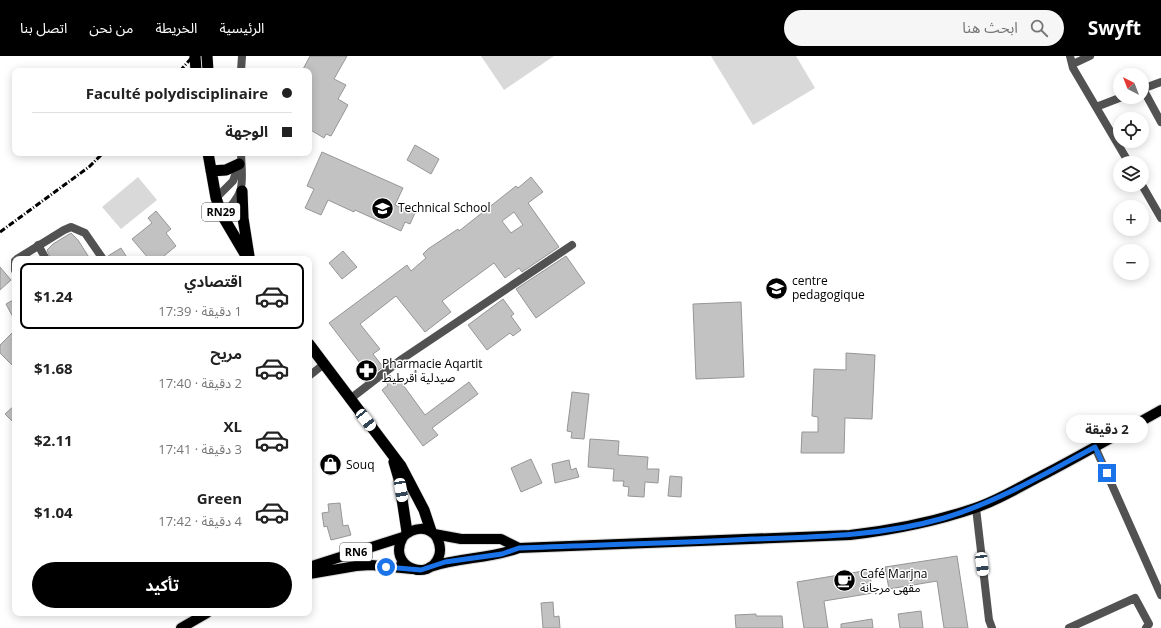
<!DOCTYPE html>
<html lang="ar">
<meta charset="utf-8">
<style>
body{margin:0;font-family:"Open Sans","Noto Sans Arabic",sans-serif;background:#f6f6f6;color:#222;direction:rtl;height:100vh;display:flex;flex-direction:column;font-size:15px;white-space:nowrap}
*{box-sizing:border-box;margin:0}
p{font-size:13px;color:#767676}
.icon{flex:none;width:22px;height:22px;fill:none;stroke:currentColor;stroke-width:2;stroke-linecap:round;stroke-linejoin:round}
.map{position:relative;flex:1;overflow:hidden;direction:ltr}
.sheet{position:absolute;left:12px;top:200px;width:300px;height:360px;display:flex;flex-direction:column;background:#fff;border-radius:8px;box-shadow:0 2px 10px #0003;direction:rtl}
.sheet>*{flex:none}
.top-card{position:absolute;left:12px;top:12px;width:300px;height:88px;border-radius:8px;box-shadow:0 2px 10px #0003;direction:rtl;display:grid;align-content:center;height:88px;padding:0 20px;background:#fff}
.needle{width:26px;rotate:318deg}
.controls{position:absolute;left:1113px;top:12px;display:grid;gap:8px}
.controls a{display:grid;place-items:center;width:36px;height:36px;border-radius:50%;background:#fff;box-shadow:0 2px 10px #0003;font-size:20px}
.end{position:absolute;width:18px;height:18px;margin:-9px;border:5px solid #1a73e8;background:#fff;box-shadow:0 0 0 2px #fff}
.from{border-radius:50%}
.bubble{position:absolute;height:28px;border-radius:14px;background:#fff;box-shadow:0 2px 10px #0003;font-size:13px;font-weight:700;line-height:28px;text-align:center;direction:rtl}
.car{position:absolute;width:12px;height:24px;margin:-12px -6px;border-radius:5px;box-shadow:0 0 3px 1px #0007;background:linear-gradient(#fff 24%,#345 0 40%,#fff 0 76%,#345 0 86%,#fff 0)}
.top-card b{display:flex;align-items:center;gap:14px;height:38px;font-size:15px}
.top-card b+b{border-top:1px solid #e0e0e0}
.top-card i{width:10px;height:10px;background:#222}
ul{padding:7px 0 0;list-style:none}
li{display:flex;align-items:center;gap:12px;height:66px;margin:0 8px 6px;padding:0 12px;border:2px solid transparent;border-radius:8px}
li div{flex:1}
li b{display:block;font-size:15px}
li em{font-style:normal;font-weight:700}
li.selected{border-color:#000}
li>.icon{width:36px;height:36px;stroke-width:1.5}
.button{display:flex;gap:8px;margin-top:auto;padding:8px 20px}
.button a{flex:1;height:46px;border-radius:24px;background:#000;color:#fff;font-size:16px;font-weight:700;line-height:46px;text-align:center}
header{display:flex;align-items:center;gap:24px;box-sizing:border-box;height:56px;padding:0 20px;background:#000;color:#fff}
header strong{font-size:19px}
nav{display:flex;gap:22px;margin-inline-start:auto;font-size:14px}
.search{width:280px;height:36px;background:#f6f6f6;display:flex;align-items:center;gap:10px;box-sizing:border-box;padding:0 14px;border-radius:22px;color:#767676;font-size:15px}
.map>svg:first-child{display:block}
</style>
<header>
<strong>Swyft</strong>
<div class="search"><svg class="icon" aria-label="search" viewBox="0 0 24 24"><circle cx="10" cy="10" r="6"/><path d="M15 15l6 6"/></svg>ابحث هنا</div>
<nav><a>الرئيسية</a><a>الخريطة</a><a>من نحن</a><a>اتصل بنا</a></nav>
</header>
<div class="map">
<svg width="1161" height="572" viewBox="0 0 1161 572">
<rect width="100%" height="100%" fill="#fff"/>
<path fill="#d9d9d9" d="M481,0H554L504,34Z
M711,0H796L815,32L753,69Z
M138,121L157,144L121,173L102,151Z"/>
<path fill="#c2c2c2" stroke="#969696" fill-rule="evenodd" d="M310,0H347L334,23L346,29L338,43L348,49L331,80L326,78L324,82L309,73V15H302Z
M415,89L439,103L431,118L407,104Z
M322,96L403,132L395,149L415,157L410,168L405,166L401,175L355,154L354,156L328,144L321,159L305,152L314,133L307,130Z
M531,121L543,136L528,147L559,191L522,216L519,212L505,222L494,207L442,245L451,256L425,276L396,240L360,268L380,293L373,298L383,311L370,320L329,267L407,209L411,215L426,202L423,198L428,193L458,173L459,175L516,130L518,132ZM514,156L523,169L511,177L502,165Z
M156,155L171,173L166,177L176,190L164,200L167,203H149L132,183L152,167L148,162Z
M71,177L78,184L90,203H51L47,194L53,188Z
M121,192L128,203H108V200Z
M343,195L357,211L342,223L329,207Z
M566,200L585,227L536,262L516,233Z
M0,211L11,224L0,234Z
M15,243V265L6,248Z
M503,243L514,258L511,260L521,274L513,280L510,277L487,294L468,269Z
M741,246L744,321L696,323L693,248Z
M15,274V312L0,297V289Z
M846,297L875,299L872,363L845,362L844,397H801L802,376H818V361L812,360L814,313L846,314Z
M390,319L394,325L398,322L425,359L469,326L478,338L432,372L438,379L423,390L382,334L388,329L384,324Z
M572,336L589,338L584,383L571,382L572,376L567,375Z
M15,349V368L5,358Z
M590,383L619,385L618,399L648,401L647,413H659L658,427L645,426L644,441L628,440L629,431L623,430L624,425H613L614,413L588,411Z
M531,403L542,427L521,436L511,412Z
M569,404L571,414L576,412L579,421L555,427L552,408Z
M670,420L682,421L681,441L668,440Z
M340,447L343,470L348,469L351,479L331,484L327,470L324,471L322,457L329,456L328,448Z
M957,500L968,572H944L937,525L889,533L885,511Z
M869,514L873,537L824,545L828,572H804L797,526Z
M553,546L554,561L559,560L560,572H543L541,547Z
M921,555L923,572H900L898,558Z
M756,558V560H782L783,572H736L735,559Z
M872,563L873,572H841V568Z"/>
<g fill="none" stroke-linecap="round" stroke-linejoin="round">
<defs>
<path id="primary" d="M434,478L461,483H501L519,492
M309,511L403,481C413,471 429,469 437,482C440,488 441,494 439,500C429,528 386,510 403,481
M430,511C460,501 490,503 519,492L850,479C893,474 934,466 975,452C999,444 1021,430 1043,419C1083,398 1122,376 1161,354
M309,518L356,510L371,509L412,513
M181,572L207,557"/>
<path id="trunk" d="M195,0L196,15
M207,0L208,15
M208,97L216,142L222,159L248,203
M211,115L226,114L239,108
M242,135L243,162L249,200
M309,288L401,410L424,454L431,475
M394,406L399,423L407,476"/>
</defs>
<use href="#primary" stroke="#dbdbdb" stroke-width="12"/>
<use href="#trunk" stroke="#dbdbdb" stroke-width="12"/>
<path stroke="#525252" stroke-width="8" d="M1070,0L1073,12L1129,107
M1073,8L1090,0
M241,15L242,0
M1142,33L1161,26
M1143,33L1161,66
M1096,51L1122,41
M1142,129L1161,162
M216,142L233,125L239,107
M222,159C247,136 242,128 241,97
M38,189L46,203
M17,203L64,174L71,171L85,177L103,203
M15,205V214
M309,320L324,308
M350,343L402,303L572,189
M1095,391L1161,539
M976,452L989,564L992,572
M1069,572L1135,542L1149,568L1146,572"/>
<use href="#primary" stroke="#000" stroke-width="10"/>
<use href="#trunk" stroke="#000" stroke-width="11"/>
<path stroke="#000" stroke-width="3" stroke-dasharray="6 2 1 2" stroke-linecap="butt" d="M180,15L193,0
M0,176L89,111L103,97"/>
</g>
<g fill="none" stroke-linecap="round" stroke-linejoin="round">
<path stroke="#1a73e8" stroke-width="5" d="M386,511L421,514L445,506L502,498L519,492C597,489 675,487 752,483C817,481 882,480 944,462C998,446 1046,417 1095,391L1107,417"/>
</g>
<defs>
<symbol id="university-disc" viewBox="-11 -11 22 22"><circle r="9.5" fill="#000" stroke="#fff"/><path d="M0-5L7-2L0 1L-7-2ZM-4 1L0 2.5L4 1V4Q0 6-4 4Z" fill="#fff"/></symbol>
<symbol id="pharmacy-disc" viewBox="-11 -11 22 22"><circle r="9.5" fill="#000" stroke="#fff"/><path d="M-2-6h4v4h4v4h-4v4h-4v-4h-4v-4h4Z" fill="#fff"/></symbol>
<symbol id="shop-disc" viewBox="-11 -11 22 22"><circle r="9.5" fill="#000" stroke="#fff"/><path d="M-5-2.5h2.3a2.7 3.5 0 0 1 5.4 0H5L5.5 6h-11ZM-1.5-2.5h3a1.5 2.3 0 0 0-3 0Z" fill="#fff"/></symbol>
<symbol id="cafe-disc" viewBox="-11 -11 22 22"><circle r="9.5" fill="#000" stroke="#fff"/><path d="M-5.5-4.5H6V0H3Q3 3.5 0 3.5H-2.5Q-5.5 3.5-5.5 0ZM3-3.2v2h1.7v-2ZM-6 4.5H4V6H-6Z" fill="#fff"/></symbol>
</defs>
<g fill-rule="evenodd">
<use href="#university-disc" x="370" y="140" width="25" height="25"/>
<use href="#university-disc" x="764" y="220" width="25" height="25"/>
<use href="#pharmacy-disc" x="354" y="302" width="25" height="25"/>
<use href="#shop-disc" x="318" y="396" width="25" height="25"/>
<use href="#cafe-disc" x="832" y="512" width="25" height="25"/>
</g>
<g text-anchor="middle" stroke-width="3" stroke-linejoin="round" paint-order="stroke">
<g fill="#fff" stroke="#4c4c4c" stroke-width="1">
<rect x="202" y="147" width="38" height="18" rx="3"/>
<rect x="340" y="487" width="32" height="18" rx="3"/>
</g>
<g font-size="11" font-weight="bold" fill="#000">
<text x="221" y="160">RN29</text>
<text x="356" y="500">RN6</text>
</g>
<g font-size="12" fill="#000" stroke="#fff" text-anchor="start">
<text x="398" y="156">Technical School</text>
<text x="792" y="229">centre<tspan x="792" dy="14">pedagogique</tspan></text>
<text x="382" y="312">Pharmacie Aqartit<tspan x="382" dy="14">صيدلية أقرطيط</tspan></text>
<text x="346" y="413">Souq</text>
<text x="860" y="522">Café Marjna<tspan x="860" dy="14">مقهى مرجانة</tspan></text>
</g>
</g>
</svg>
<div class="controls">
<a><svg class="needle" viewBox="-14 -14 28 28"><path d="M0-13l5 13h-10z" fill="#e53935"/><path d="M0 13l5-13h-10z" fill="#767676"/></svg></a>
<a><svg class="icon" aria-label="locate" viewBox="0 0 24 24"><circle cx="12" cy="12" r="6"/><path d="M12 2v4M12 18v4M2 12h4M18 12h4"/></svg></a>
<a><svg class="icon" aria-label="layers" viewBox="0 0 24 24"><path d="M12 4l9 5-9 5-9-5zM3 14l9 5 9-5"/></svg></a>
<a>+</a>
<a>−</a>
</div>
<i class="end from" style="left:386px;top:511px"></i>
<i class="end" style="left:1107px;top:417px"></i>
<div class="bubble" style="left:1066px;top:359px;width:82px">2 دقيقة</div>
<i class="car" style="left:366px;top:364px;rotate:142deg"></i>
<i class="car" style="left:401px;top:434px;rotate:170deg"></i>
<i class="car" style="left:982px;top:508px;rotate:173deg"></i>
<div class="top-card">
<b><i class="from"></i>Faculté polydisciplinaire</b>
<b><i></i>الوجهة</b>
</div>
<section class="sheet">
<ul>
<li class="selected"><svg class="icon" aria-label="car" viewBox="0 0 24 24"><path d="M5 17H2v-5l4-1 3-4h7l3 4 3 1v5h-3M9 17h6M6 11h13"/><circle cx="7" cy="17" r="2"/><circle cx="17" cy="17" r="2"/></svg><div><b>اقتصادي</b><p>1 دقيقة · 17:39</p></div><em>$1.24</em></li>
<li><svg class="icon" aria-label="car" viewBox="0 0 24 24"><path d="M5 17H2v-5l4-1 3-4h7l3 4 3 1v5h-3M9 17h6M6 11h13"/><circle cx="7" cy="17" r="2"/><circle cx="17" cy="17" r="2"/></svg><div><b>مريح</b><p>2 دقيقة · 17:40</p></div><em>$1.68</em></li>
<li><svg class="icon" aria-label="car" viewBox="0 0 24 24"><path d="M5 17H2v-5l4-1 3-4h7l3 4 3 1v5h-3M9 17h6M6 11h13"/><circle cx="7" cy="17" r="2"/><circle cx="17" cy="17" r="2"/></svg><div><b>XL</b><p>3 دقيقة · 17:41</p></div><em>$2.11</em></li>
<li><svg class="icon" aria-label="car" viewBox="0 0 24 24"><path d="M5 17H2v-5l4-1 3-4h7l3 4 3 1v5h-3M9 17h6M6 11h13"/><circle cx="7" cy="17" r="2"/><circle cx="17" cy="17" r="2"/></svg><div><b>Green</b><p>4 دقيقة · 17:42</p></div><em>$1.04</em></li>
</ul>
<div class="button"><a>تأكيد</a></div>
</section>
</div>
